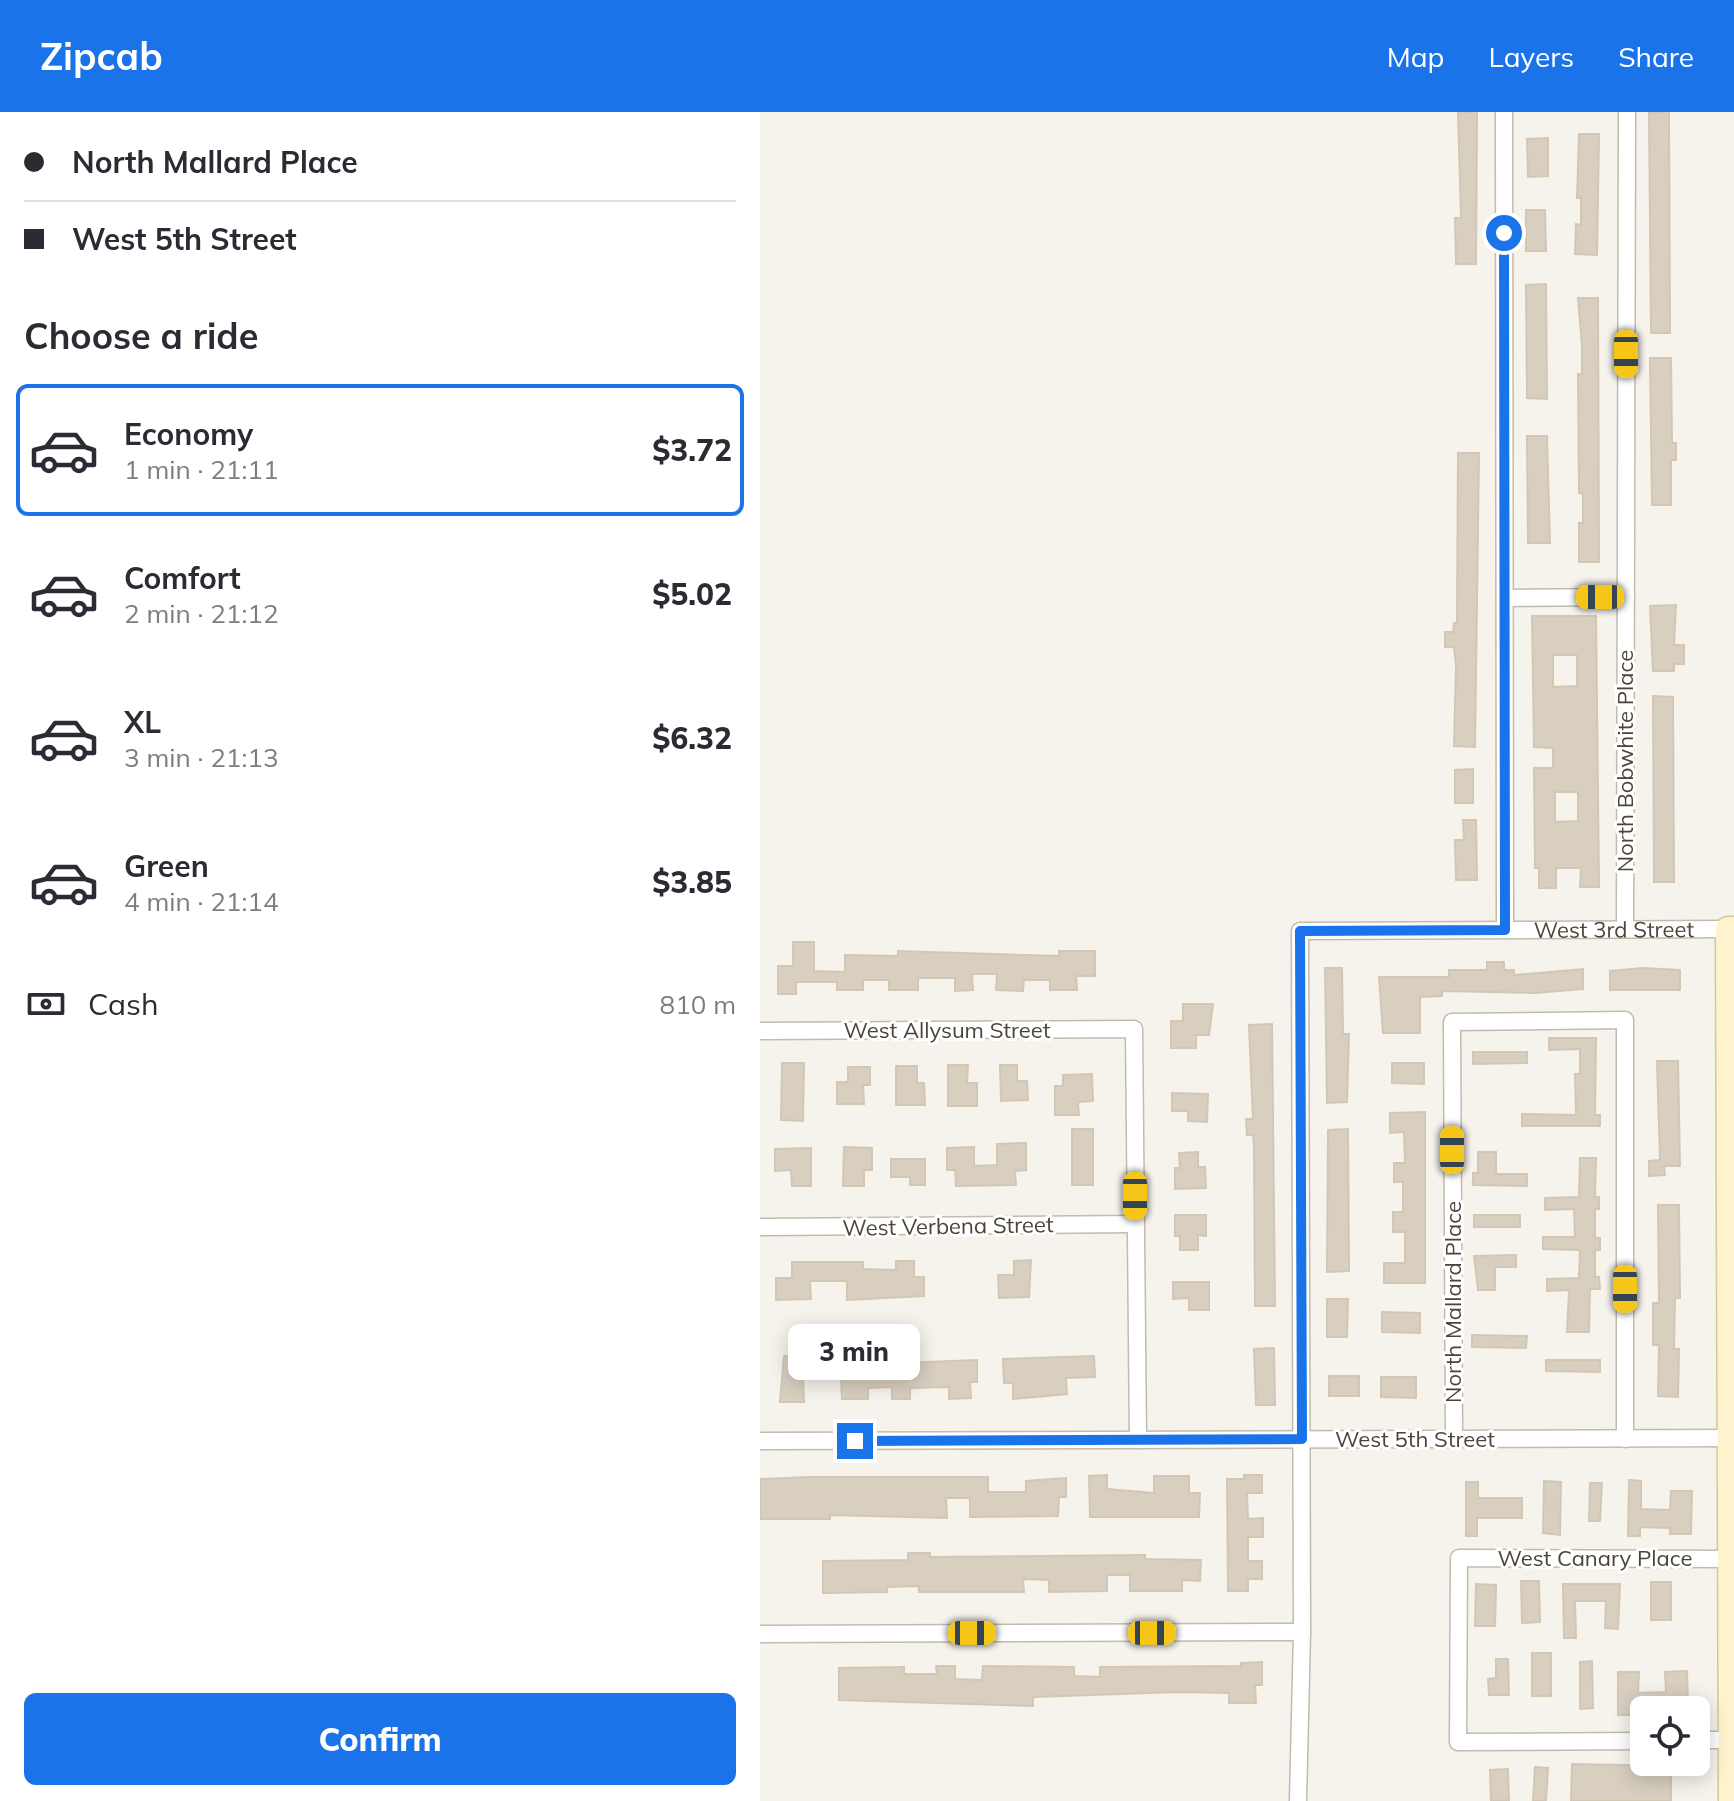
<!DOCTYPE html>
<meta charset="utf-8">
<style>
body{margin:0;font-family:Mulish,sans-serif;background:#f2f2f3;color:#2b2b33;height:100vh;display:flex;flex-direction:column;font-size:30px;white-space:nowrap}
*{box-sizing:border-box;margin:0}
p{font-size:26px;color:#7c7c81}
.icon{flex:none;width:44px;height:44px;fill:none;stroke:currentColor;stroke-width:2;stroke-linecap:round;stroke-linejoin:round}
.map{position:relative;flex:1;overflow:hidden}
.sheet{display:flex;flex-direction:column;background:#fff;width:760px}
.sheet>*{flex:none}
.hud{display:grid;align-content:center;height:176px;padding:0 24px;background:#fff}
.buttons{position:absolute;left:870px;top:1584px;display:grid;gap:16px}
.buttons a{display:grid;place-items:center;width:80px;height:80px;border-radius:12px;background:#fff;box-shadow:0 4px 20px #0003;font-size:40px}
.end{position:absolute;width:36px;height:36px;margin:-18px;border:10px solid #1a73e8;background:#fff;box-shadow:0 0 0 4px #fff}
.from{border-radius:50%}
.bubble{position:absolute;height:56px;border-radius:12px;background:#fff;box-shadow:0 4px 20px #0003;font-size:26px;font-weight:800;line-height:56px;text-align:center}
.car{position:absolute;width:24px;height:48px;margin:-24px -12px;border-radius:10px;box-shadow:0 0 6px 2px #0007;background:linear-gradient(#f5c518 24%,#345 0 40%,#f5c518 0 76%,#345 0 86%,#f5c518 0)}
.hud b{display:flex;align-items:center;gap:28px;height:76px;font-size:30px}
.hud b+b{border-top:2px solid #e1e1e2}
.hud i{width:20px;height:20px;background:#2b2b33}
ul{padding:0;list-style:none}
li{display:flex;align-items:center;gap:24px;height:132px;margin:0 16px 12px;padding:0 8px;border:4px solid transparent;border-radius:12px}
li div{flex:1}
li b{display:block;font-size:30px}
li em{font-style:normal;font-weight:800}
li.on{border-color:#1a73e8}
li>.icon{width:72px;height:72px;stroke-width:1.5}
h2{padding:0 24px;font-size:36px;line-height:96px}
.pay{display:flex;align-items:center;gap:20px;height:88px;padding:0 24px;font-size:30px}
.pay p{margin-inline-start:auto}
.button{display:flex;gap:16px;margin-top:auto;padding:16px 24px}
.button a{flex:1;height:92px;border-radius:12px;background:#1a73e8;color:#fff;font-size:32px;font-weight:800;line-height:92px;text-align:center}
header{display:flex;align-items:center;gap:48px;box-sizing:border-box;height:112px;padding:0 40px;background:#1a73e8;color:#fff}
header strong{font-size:38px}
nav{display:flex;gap:44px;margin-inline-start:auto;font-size:28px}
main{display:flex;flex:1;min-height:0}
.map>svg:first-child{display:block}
</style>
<header>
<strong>Zipcab</strong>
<nav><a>Map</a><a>Layers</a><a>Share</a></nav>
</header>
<main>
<section class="sheet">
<div class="hud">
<b><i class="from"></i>North Mallard Place</b>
<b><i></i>West 5th Street</b>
</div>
<h2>Choose a ride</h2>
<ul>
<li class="on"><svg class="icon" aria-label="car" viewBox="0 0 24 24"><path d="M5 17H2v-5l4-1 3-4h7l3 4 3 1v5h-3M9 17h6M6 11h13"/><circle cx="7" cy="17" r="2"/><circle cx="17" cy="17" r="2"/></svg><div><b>Economy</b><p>1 min · 21:11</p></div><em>$3.72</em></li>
<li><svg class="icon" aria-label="car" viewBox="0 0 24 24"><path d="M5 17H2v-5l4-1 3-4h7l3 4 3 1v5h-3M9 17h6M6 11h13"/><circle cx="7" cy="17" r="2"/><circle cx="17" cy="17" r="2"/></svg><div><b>Comfort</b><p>2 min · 21:12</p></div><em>$5.02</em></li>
<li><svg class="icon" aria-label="car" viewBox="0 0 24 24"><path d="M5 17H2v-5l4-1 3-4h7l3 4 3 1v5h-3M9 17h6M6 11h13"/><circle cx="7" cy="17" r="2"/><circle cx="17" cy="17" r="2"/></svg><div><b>XL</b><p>3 min · 21:13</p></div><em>$6.32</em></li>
<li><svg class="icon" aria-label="car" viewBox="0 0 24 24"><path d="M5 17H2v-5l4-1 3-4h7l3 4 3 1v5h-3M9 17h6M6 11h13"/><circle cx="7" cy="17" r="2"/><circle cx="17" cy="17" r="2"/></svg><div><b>Green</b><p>4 min · 21:14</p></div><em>$3.85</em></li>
</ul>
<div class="pay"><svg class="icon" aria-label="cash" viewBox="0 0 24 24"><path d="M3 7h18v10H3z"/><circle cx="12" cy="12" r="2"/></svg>Cash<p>810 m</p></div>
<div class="button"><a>Confirm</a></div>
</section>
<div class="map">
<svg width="974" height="1689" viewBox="0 0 974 1689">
<rect width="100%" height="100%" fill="#f6f3ec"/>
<path fill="#d8cfc1" stroke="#d3c7b4" stroke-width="2" fill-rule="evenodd" d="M698,0H717L716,152H696L695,106H701Z
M889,0H909L910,221H891Z
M819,22H839L837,143L815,142L816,112L821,113V86H817Z
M788,26V64L768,65L767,27Z
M766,98H785L786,139H766Z
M786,172L787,287L767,286L766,173Z
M818,186H838L839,450H819V411H823V382L819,381L818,262H822V234Z
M890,246H911L912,331H916V348H911V393H892Z
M767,324H787L790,431H768Z
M698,341H719L715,635L694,634L696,554L694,535H685V520H693L694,511H697Z
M916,493L914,533H924V552H914V559H893L890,494Z
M772,504H836L839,775H820L821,756H796V776H779V756H775L774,656H793V636L774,635ZM793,543H817V574L793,575ZM795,680H818V709L795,710Z
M893,584L913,585L914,770H894Z
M713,657V691H695V658Z
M703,708H716L717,768H696L695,728H704Z
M33,830H54V859L85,860V843L138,844V839L299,844V839H335V864H316L317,878H290V868H264L263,879L236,878L237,862H212L213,878L195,879V866H158V878H129V868H103V878H77V870H36V882H18V854H33Z
M727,850H744V858H754V863L823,857V877L774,881L682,879V884L660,885V921H623L619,865H689V858H727Z
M565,856H582L583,922H589L587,990L567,991Z
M883,856L920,858V878H850V859Z
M423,892H453L449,923H436V936H411V909H423Z
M512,912L515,1194H495L494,1036L493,1023H487L486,1007H493L489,913Z
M789,926H836L835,1003H840V1014H762V1002L816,1003L815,962H820V937L789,938Z
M713,940H767V951L713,952Z
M897,949H918L920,1054H904L905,1063L889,1064V1049L900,1048Z
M22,951H44L43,1009L21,1008Z
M632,951H664V972L632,971Z
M188,953H208L207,971H217V994H188Z
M240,953H257V969H267L268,988L241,989Z
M136,954H157V971H164L165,993H136Z
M88,955H110V973H103L104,992H77V970H88Z
M332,962L333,989L318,990L319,1003H295V974H303V963Z
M412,981L448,982L447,1010L428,1009V999H412Z
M665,1000V1171H624V1151H645V1120H633V1100H643V1070H634V1051H645L644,1020L630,1021V1001Z
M312,1017H333V1073H312Z
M588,1017L589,1159L567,1160L568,1018Z
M266,1031V1058L255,1059L256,1073L196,1074L195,1058H187V1036L214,1035V1054L237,1053V1032Z
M84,1035L112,1036V1058H104V1074H83Z
M51,1036V1074H32L31,1058L15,1059V1037Z
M438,1040V1055H445L446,1076L415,1077V1056H420L419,1041Z
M718,1040H736V1062H767V1074L713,1073V1061H718Z
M820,1046H836L835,1085H839V1097H835V1126H840V1138H835V1165H839L840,1177H830L829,1220H807L809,1178L787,1179V1167L819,1166L820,1138L783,1137V1125H815L814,1097L785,1098V1086L819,1085Z
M131,1047H165V1073H150V1065H131Z
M898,1093H919L920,1186H915L914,1237H919L918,1285L898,1284L899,1233H893V1191H899Z
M415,1103H446V1124L438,1123V1138H420V1124H415Z
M714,1103H760V1115H714Z
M756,1143V1155H735V1178H718L714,1144Z
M271,1148L269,1185L239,1186L238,1163H254V1149Z
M136,1149H154V1165H164V1184L87,1188V1169H50L51,1187L16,1188V1166H32V1150H103V1157L136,1158Z
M413,1170H449V1198H429V1186L413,1187Z
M567,1187H588L587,1225H567Z
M622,1200L660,1201V1221L622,1220Z
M712,1223L767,1224L766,1236L712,1235Z
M514,1236L515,1293H496L494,1237Z
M24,1244H69V1249H116V1252L217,1248V1270H210L211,1286L189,1287V1275L150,1276V1287H132V1275L108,1276V1287H82L81,1266H43L44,1290H20Z
M334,1244L335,1265L306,1266L307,1282L253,1287V1271H244L243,1247Z
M786,1248H840V1260L786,1259Z
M569,1264H599V1284H569Z
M621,1265H656V1286L621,1285Z
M347,1363V1377L394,1381V1364H429V1381H440L439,1405H330L329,1364Z
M484,1363H502V1381H487L488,1407L503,1406V1425H488V1449H502V1467H488V1479H468L467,1367H484Z
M49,1365H228V1380H266V1369L306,1366V1385H299L298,1404L210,1405V1386H186L187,1406L70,1403V1407H0V1367Z
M869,1368L881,1369V1397L910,1398L911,1379H932L931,1422H910V1416L880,1415V1424H868Z
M784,1369L801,1370L800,1423L783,1421Z
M706,1370H718V1386H762V1406H717V1424H706Z
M830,1371H842L840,1409H829Z
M148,1441H170V1445L385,1443V1447L441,1448L440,1469L422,1468V1479H370V1463H347V1479L289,1480V1468L263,1467L264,1480H159V1474L127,1475V1480L63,1481V1449L148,1448Z
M761,1469H779L780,1510L762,1511Z
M891,1470H911V1508H891Z
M716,1472L736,1473L735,1514H715Z
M803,1472H860L858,1517L845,1516L846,1489H815L816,1526H804Z
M772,1541H791V1584H772Z
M736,1547H748L749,1583H729L728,1567L736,1566Z
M832,1549L833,1596L820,1597V1550Z
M502,1550V1573H495L496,1591H469V1581L420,1580L273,1585V1594L79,1588V1556L144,1555V1562H177L176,1554H195V1567L222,1568L223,1554L314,1555V1564L340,1565V1555L481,1554V1551Z
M927,1559L928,1598H878V1603H858V1560H879L878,1581L906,1580L905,1560Z
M812,1652L911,1654V1689H811Z
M775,1655L788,1656L786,1689H773Z
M748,1657L749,1688L731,1689L730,1658Z"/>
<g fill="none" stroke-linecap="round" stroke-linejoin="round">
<defs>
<g id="street">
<path d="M744,0L745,818"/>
<path d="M746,486L866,485"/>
<path d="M865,817L867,0"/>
<path d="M0,919L374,917L378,1328"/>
<path d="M0,1115L375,1112"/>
<path d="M694,1325L692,910L865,908V1327"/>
<path d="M0,1329L974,1326"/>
<path d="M0,1522L542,1520"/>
<path d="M936,1628H971"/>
<path d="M884,1629L698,1630L699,1446L970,1447"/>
<path id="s1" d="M538,1689L542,1520L540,819L968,817"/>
</g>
<path id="secondary" d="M971,1689L968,817H974"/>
</defs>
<use href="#street" stroke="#c2bbae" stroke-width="19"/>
<use href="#secondary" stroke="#d6c79b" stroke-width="27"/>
<use href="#street" stroke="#fff" stroke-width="16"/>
<use href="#secondary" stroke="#fff3cd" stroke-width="24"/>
</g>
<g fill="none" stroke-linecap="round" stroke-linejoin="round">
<path stroke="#1a73e8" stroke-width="10" d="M95,1329L542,1327L540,819L745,818L744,121"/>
</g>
<g text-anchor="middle" stroke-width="6" stroke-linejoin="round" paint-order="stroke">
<g font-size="22" fill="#4b4439" stroke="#fff">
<text transform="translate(865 649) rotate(-90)" y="8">North Bobwhite Place</text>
<text dy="8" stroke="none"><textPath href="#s1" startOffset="1184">West 3rd Street</textPath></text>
<text x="187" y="926">West Allysum Street</text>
<text transform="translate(188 1114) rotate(-1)" y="8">West Verbena Street</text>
<text transform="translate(693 1190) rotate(-90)" y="8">North Mallard Place</text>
<text x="655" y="1335">West 5th Street</text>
<text x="835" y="1454">West Canary Place</text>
</g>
</g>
</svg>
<div class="buttons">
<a><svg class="icon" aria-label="locate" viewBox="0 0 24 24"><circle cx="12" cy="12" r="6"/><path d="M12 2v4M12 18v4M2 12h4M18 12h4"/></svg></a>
</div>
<i class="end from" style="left:744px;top:121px"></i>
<i class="end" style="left:95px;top:1329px"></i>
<div class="bubble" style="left:28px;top:1212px;width:132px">3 min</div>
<i class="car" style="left:866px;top:242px;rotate:180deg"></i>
<i class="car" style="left:840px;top:485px;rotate:270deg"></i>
<i class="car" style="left:692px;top:1038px;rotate:0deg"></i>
<i class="car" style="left:375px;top:1084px;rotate:180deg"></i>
<i class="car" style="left:865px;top:1177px;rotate:180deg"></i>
<i class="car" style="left:212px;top:1521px;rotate:90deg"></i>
<i class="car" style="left:392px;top:1521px;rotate:90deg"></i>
</div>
</main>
